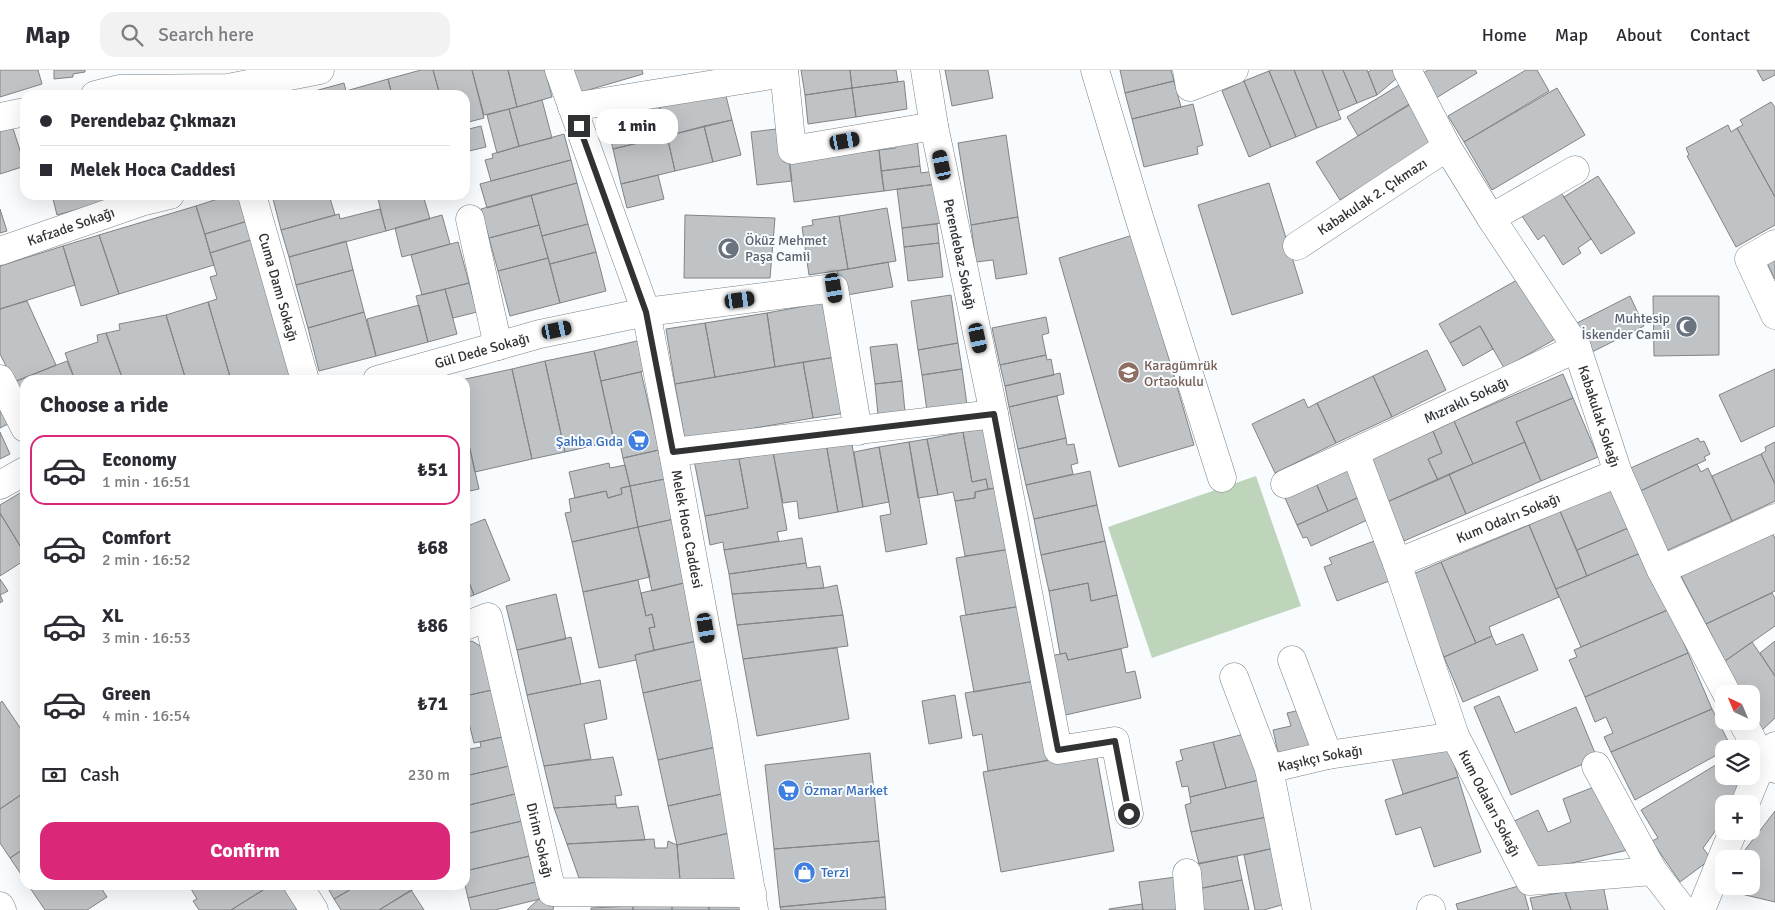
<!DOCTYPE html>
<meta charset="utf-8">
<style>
body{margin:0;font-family:Signika,sans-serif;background:#f2f2f3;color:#2b2b33;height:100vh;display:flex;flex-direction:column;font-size:19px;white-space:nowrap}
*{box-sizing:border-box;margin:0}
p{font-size:16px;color:#7c7c81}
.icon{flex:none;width:28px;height:28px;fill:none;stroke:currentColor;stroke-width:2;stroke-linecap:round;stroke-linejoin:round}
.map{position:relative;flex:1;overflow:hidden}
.drawer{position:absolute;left:20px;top:305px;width:450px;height:515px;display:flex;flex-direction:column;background:#fff;border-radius:15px;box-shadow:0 5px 20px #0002}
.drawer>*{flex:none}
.guide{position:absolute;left:20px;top:20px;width:450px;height:110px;border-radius:15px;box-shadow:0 5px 20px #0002;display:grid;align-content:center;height:110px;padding:0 20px;background:#fff}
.needle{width:32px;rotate:316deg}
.tools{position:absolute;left:1715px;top:615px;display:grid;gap:10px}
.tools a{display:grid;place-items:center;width:45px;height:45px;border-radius:10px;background:#fff;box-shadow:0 5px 20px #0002;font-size:25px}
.end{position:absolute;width:22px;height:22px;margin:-11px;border:6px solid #313233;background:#fff;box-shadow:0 0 0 2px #fff}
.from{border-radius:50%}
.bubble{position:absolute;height:35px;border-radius:15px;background:#fff;box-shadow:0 5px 20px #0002;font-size:16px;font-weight:700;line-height:35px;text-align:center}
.car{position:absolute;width:15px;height:30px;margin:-15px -8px;border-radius:6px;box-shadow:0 0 4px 1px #0007;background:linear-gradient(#222 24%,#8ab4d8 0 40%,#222 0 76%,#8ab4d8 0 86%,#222 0)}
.guide b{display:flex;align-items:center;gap:18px;height:48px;font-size:19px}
.guide b+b{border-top:1px solid #e1e1e2}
.guide i{width:12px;height:12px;background:#2b2b33}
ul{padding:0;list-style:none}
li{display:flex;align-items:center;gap:15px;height:70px;margin:0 10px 8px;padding:0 10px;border:2px solid transparent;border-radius:15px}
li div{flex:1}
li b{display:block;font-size:19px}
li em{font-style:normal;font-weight:700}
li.selected{border-color:#db2777}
li>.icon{width:45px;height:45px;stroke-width:1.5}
h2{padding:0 20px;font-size:22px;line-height:60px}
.pay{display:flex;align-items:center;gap:12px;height:55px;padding:0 20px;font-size:19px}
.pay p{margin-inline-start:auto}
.primary-button{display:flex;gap:10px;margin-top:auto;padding:10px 20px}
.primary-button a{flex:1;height:58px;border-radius:15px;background:#db2777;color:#fff;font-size:20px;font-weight:700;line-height:58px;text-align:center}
header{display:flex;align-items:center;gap:30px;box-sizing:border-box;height:70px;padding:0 25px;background:#fff;border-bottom:1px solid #e1e1e2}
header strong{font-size:24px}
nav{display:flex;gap:28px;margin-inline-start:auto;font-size:18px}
.search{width:350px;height:45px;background:#f2f2f3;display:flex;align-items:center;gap:12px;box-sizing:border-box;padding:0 18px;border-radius:15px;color:#7c7c81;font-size:19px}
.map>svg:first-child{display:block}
</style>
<header>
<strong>Map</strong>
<div class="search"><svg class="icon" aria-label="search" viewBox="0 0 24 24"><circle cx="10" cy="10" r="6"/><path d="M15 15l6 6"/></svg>Search here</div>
<nav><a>Home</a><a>Map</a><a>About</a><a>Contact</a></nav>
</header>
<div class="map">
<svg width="1775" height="840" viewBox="0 0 1775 840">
<rect width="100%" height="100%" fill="#f8fcfe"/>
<path fill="#bed5bb" d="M1256,406L1301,536L1152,588L1108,457Z"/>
<path fill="#c0c3c6" stroke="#818486" d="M0,0H38L42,14L0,27Z
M54,0H85V2L73,4V7L54,9Z
M421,0H433L440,25H392L388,9Z
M433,0H472L484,48L465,53V25H440Z
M472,0H508L517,37L484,45Z
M508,0H545L552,27L517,37Z
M571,0H642L643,4L578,23Z
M801,0H850L852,18L805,25Z
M850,0H896L898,12L852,18Z
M945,0H988L993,28L952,36Z
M1120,0H1171L1174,11L1125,23Z
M1272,0H1294L1317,58L1296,67L1269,1Z
M1294,0H1322L1341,49L1317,58Z
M1322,0H1343L1357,33L1338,41Z
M1343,0H1367L1377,25L1357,33Z
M1371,0H1393L1397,8L1377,25L1368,2Z
M1428,0H1475L1477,3L1436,28L1422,4Z
M1526,0H1537L1549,21L1464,72L1448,46Z
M1757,0H1775V5L1763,11Z
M1269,1L1296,67L1271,77L1244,11Z
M388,9L392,25H347L346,21Z
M904,11L907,39L856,47L852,18Z
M1174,11L1181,37L1132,49L1125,23Z
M1244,11L1271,77L1249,87L1222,21Z
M1404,12L1416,31L1358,66L1347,47Z
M344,13L347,25H300Z
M724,18L732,50L667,66L659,34Z
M852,18L856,47L808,54L805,25Z
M1557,18L1585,65L1492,120L1464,72Z
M657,26L667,66L613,79L603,39Z
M542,30L552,68L519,76L509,39Z
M1771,32L1775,37V127L1737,58L1743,55L1740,50Z
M1411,33L1435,72L1340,130L1316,92Z
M1193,34L1203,75L1197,77L1198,84L1144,97L1132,49Z
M509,39L519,76L497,83L487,45Z
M732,50L741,85L713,92L704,56Z
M11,52L25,96L0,104V55Z
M1728,55L1731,62L1737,58L1775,127V155L1736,177L1687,86L1689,85L1686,78Z
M481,56L486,77L465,82V60Z
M704,56L713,92L675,101L667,66Z
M785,58L792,111L757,115L751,62Z
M564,64L571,90L491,111L485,90L493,88L492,84Z
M1006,65L1018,147L971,155L958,73Z
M667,66L675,101L621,114L613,79Z
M917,68L920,96L881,101L879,80L896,78V71Z
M879,80L884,121L794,132L789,91Z
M571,90L577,113L487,138L480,114Z
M920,96L921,103L935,101L937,114L884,121L881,101Z
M658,105L664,129L627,138L621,114Z
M1598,106L1635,163L1601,184L1564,127Z
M577,113L588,154L542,166L531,125Z
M1269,113L1303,223L1232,245L1198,135Z
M937,114L941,153L902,158L897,119Z
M1558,118L1591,169L1578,178L1581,183L1563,195L1544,165L1538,170L1520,143Z
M52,125H119V128L57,145Z
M230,125H244L251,150L205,164L196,136Z
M272,125H329L335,145L281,160Z
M377,125H423L430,149L386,161Z
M531,125L539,155L489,168L481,139Z
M196,136L214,195L119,224L99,165Z
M887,138L896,191L848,199L839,146Z
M0,139L7,161L0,163Z
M380,139L386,161L289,187L281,160L339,144L340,149Z
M442,145L450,174L402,187L395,158Z
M685,145L775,148L770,208H684Z
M839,146L848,199L809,205L802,157L813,155L812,150Z
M1018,147L1027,204L996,209L993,190L976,192L971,155Z
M251,150L257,168L210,183L205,164Z
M588,154L596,182L550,194L542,166Z
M937,154L939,173L904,177L902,158Z
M539,155L548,188L498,201L489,168Z
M99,165L119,224L81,236L63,176Z
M1133,165L1194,375L1119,397L1059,188Z
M257,168L298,305L281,310H231L208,232L217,229L210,207L217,205L210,183Z
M346,171L353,200L296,215L289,187Z
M458,172L469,213L422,225L411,185Z
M939,173L943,207L908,211L904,177Z
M63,176L75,215L0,239V196Z
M1775,181V209L1764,187Z
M596,182L606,221L560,233L550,194Z
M548,188L560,233L510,246L498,201Z
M888,192L893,217L841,226L837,201Z
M353,200L364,242L308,258L296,215Z
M1524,206L1559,267L1504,298L1480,256L1450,273L1439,254Z
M469,213L477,242L453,248L445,219Z
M445,219L457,264L428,272L416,226Z
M951,225L958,273L918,280L911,231Z
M1630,226L1644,256L1590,283L1575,254Z
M1653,226H1719V285L1654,286Z
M27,231L56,295L14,312L0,284V239Z
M208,232L231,310H186L166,245Z
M827,232L836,287L775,297L767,243Z
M419,235L428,272L376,286L367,249Z
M364,242L376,286L319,301L308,258Z
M767,243L775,297L715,307L705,253Z
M166,245L186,310H123L106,263L120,260L119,254Z
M1046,247L1049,263L1042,265L1046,285L1000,295L992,258Z
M705,253L715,307L675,314L666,259Z
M1480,256L1493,279L1463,296L1450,273Z
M106,263L123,310H75L65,283L98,272L97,265Z
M641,270L648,300L601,311L594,281Z
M958,273L962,299L922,305L918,280Z
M897,274L902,311L875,314L870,277Z
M1427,280L1446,320L1392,347L1373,306Z
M594,281L614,371L565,382L545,291Z
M1046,285L1047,290L1051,289L1054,305L1005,316L1000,295Z
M836,287L846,343L813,348L803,292Z
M67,291L75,310H25V333L14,312Z
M545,291L565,382L532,389L512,299Z
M803,292L813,348L685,370L675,314Z
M512,299L532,389L475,402L465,357V310H461Z
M962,299L967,335L927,341L922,305Z
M1775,299V356L1741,372L1719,325Z
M641,302L659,380L623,388L619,369L614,371L601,311Z
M1060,303L1064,324L1009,337L1005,316Z
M1563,304L1573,328L1516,352L1525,372L1473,394L1454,351Z
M1373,306L1392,347L1336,373L1317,333Z
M902,311L905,342L878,345L875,314Z
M1057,326L1066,368L1018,379L1009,337Z
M1573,328L1598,387L1541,411L1516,352Z
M0,329L12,352L0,358Z
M1304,329L1308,338L1317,333L1336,373L1275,403L1252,354Z
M1454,351L1473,394L1438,410L1428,389L1442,383L1433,361Z
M465,357L479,419L465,422Z
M993,357L1006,416L988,419L986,409L972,412L963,362Z
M1433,361L1442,383L1428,389L1438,410L1387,432L1368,389Z
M0,362L10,384L0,389Z
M963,362L972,412L986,409L988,419L975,422V428L955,431L953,422L938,425L927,369Z
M1066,368L1067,375L1074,374L1078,393L1071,395L1073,404L1026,415L1018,379Z
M1698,368L1700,372L1704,371L1710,384L1704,387L1706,390L1634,424L1624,401Z
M851,369L863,437L838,442L826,373Z
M927,369L938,425L918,428L909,372Z
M909,372L927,474L886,482L880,446L891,444L879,377Z
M1525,372L1541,411L1466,444L1449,404Z
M1775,372V414L1761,384L1766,381L1765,377Z
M826,373L838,442L799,449L797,431L783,433L773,382Z
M879,377L889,432L863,437L854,382Z
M659,380L665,409L630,416L623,388Z
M773,382L787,460L777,462L779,471L724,480L723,472L710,475L705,446L748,438L739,389Z
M1761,384L1775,414V431L1732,451L1712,406Z
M739,389L748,438L705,446L694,390Z
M609,393L610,398L625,395L630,416L621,418L622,424L608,428L606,421L575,428L569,402Z
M1697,394L1701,402L1708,398L1732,451L1661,483L1634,424Z
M1353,396L1366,424L1328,441L1316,413Z
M1090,401L1097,435L1034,449L1026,415Z
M1449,404L1466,444L1404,471L1387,432Z
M665,409L674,449L638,457L630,416Z
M1316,413L1328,441L1297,455L1285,428Z
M630,416L638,457L572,472L565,443L571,442L569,429L606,421L608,428L622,424L621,418Z
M1006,416L1017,478L965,486L955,431L975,428V422Z
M1618,417L1635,455L1577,480L1560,441Z
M25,420V484L0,443V435Z
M1366,424L1376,446L1311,476L1307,467L1303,468L1297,455Z
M1097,435L1105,471L1041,485L1034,449Z
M1560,441L1587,506L1556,519L1529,455Z
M0,443L25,484V490L0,506Z
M485,449L510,510L474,525L465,502V457Z
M674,449L688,512L652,521L638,457Z
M1529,455L1559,527L1489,557L1492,566L1476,573L1441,492Z
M1635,455L1645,481L1587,506L1577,480Z
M638,457L650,507L583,522L572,472Z
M1771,462L1775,468V521L1706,554L1680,504Z
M802,468L806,493L729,504L724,480Z
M1382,468L1397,508L1337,531L1324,497L1332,494L1329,488Z
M1105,471L1117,525L1091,531L1088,513L1049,521L1041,485Z
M1017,478L1028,535L966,545L956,488Z
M1645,481L1670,539L1581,577L1556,519Z
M1441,492L1476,573L1444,587L1409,506Z
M806,493L807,498L820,496L824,518L732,524L729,504Z
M465,502L474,525L465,528Z
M0,509L8,521L0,525L3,531L0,533Z
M638,510L646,546L652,544L655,557L649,558L654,580L635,585L636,590L599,598L583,522Z
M688,512L701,570L654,580L649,558L655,557L652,544L646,546L641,523Z
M1088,513L1091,531L1117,525L1128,577L1068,590L1066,583L1060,584L1049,521Z
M837,515L843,545L737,555L732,524L824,518Z
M1772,523L1775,528V556L1725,591L1706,554Z
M556,524L566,569L517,580L506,536Z
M1028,535L1041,610L974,622L960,546Z
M1670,539L1688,583L1585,627L1569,590L1577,587L1574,580Z
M843,545L848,576L743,589L737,555Z
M1523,564L1538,600L1463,632L1444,587L1492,566L1496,575Z
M571,567L581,614L527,625L517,580Z
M701,570L709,608L643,623L635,585Z
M472,571L485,579L492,620L465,626V573Z
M1775,571V606L1760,583Z
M1752,572L1775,606V648L1761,661L1751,642V624H1742L1725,591Z
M837,578L849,649L757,666L743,589Z
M1121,579L1126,603L1135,601L1141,628L1061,646L1050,586L1066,583L1068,590Z
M1688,583L1712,639L1611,682L1604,667L1613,663L1606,647L1595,652L1585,627Z
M709,608L724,675L658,690L643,623Z
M600,610L607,649L584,654L591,689L544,696L527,625Z
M1041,610L1055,689L988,701L982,664L973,666L965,623Z
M492,620L502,667L474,673L465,637V626Z
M955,625L962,668L929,674L922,631Z
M1499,626L1515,663L1576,637L1597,688L1511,725L1474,637Z
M2,631L25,665V722L0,739V633Z
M1309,638L1319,678L1279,687L1273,660L1291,656L1287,643Z
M1712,639L1731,677L1724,679V681L1635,730L1611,682Z
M1252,662L1263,709L1226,718L1213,672Z
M502,667L509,696L465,706V680L481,677L480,672Z
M1446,668L1458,707L1403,724L1391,685Z
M1213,672L1226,718L1190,727L1188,716L1182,717L1176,692L1183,690L1180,680Z
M716,677L726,723L668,736L658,690Z
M1096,682L1114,781L1001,802L983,702Z
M870,683L879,771L774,779L765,695Z
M613,687L622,725L615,726L616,734L554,738L544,696Z
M1724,690V706H1748L1735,734H1724V749L1703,778L1711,789L1680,812L1652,771L1658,768L1641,740Z
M509,696L515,724L465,736V706Z
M1458,707L1481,782L1434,797L1421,757L1396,765L1385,730Z
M1263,709L1272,746L1191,762L1185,735L1191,733L1190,727Z
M1594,717L1628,780L1537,801L1510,753L1538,740L1548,762L1571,752L1563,729Z
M25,722V778L10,788L0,773V739Z
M726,723L734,762L677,775L668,736Z
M515,724L522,751L465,764V736Z
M616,734L617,738L638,736L645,770L567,774L554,738Z
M1775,741V832L1716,818L1724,816H1751V789H1738Z
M1272,746L1279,777L1199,794L1191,762Z
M531,749L539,784L465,801V764Z
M734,762L738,809L680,810L677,775Z
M654,769L655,778H667L668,771L677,775L680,810L579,808L567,774Z
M879,771L885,827L780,837L774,779Z
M1279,777L1292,832L1264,840H1255L1244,785Z
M25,778V810L10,788Z
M529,786L536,812L468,828L465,815V801Z
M1237,786L1242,810L1193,820L1189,795Z
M1183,806L1188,840H1143L1139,812Z
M1242,810L1249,840H1196L1193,820Z
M536,812L540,829L495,840H471L468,828Z
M28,815H102L100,816L107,827L87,840H45Z
M198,815H271L231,840H199L193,831L197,829L191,819Z
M271,815H282L297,840H231Z
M326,815H358L334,829Z
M358,815H412L414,819L379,840H341L334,829Z
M1522,815L1529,840H1458L1456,834Z
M1603,815L1608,840H1571L1565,822Z
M411,820L424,840H379Z
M1565,822L1571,840H1533L1530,828Z
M545,823L554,832L553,840H527Z
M885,827L886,840H781L780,837Z
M747,831V840H709V833Z
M709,833V840H672V834Z
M672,834V840H633V836Z
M1142,834L1143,840H1109V839Z
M633,836V840H591V838Z"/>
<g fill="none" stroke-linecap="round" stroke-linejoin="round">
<defs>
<g id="minor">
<path id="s1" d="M559,0L646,242L673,382L724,656L754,840"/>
<path d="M784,0L792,80L934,56"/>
<path d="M1095,0L1139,147L1222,408"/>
<path d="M1187,0L1190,17L1234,0"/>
<path id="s2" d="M1407,0L1447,77L1491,148L1577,278L1618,403L1661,500L1727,624"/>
<path d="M95,25L119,19L228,18L320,0"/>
<path d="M572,37L784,3"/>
<path d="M0,47L25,42"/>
<path id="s3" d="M252,125L305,310"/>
<path d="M1491,148L1575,100"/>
<path d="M470,149L498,276"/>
<path d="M1775,174L1749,189L1775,245"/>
<path id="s4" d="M1297,176L1447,77"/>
<path id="s5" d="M0,181L141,132L170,125"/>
<path id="s6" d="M1577,278L1355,382L1397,493L1455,666L1530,811L1653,801L1683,840"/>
<path d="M0,309L25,358"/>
<path id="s7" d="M377,310L540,264L646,242L834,218L858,361"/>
<path d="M994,344L1058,680L1115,671L1129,744"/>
<path d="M673,382L994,344L934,56L925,0"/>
<path d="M1285,414L1355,382"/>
<path d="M0,415L25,401"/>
<path id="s8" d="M1397,493L1618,403"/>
<path d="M1661,500L1775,448"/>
<path id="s9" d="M465,556L488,547L552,822L752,823"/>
<path d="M1292,590L1328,685"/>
<path d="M1234,607L1269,699"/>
<path d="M1742,651L1763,690L1775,699"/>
<path d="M1596,696L1653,801"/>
<path d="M1745,734L1763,690L1775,676"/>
<path d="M1187,803L1190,840"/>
<path d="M298,815L314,840"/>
<path d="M0,836L2,840"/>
<path d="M1431,839V840"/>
<path id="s10" d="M1297,840L1269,699L1328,685L1455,666"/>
<path d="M1701,840L1733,761"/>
</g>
</defs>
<use href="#minor" stroke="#7d8082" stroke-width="29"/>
<use href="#minor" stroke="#fff" stroke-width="28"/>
</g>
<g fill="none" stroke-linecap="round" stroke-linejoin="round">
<path stroke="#313233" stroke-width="6" d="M579,56L646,242L673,382L994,344L1058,680L1115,671L1129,744"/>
</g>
<defs>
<symbol id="mosque-disc" viewBox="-11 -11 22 22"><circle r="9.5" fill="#6b7280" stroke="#f8fcfe"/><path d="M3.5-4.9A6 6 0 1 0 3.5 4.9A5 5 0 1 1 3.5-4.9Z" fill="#fff"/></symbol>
<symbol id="school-disc" viewBox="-11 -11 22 22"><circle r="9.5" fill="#8d6e63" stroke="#f8fcfe"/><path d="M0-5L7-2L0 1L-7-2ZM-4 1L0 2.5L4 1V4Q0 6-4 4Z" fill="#fff"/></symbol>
<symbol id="supermarket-disc" viewBox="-11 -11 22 22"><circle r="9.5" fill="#3f7fe0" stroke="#f8fcfe"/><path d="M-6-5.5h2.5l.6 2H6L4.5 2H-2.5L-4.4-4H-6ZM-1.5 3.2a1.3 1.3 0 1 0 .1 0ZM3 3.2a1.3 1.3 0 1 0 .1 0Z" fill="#fff"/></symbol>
<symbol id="shop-disc" viewBox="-11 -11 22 22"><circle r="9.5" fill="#3f7fe0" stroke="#f8fcfe"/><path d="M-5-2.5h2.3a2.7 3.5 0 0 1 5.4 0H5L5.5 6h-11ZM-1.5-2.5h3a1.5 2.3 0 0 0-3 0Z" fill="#fff"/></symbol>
</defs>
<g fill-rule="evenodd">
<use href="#mosque-disc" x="716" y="166" width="25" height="25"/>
<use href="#mosque-disc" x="1674" y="244" width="25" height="25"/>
<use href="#school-disc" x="1116" y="290" width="25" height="25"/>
<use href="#supermarket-disc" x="626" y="358" width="25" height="25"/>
<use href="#supermarket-disc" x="776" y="708" width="25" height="25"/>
<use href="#shop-disc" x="792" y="790" width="25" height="25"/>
</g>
<g text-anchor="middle" stroke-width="4" stroke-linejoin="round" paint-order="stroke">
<g font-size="14" fill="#313233" stroke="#f8fcfe">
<text dy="5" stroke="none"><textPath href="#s4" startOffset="90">Kabakulak 2. Çıkmazı</textPath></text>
<text dy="5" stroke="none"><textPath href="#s5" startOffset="75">Kafzade Sokağı</textPath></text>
<text transform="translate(960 184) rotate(78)" y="5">Perendebaz Sokağı</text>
<text dy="5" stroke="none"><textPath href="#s3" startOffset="96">Cuma Damı Sokağı</textPath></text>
<text dy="5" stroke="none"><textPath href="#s7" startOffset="109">Gül Dede Sokağı</textPath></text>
<text transform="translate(1466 330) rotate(-25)" y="5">Mızraklı Sokağı</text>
<text dy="5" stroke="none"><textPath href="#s2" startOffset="398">Kabakulak Sokağı</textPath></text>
<text dy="5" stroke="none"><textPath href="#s8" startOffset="120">Kum Odalrı Sokağı</textPath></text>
<text dy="5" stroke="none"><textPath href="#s1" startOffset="478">Melek Hoca Caddesi</textPath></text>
<text dy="5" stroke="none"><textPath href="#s10" startOffset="196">Kaşıkçı Sokağı</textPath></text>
<text dy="5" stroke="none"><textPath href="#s6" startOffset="622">Kum Odaları Sokağı</textPath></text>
<text dy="5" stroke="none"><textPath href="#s9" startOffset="254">Dirim Sokağı</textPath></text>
</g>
<g font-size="14" fill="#5b616d" stroke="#f8fcfe" text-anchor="start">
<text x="745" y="175">Öküz Mehmet<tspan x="745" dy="16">Paşa Camii</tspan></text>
<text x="1670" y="253" text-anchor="end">Muhtesip<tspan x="1670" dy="16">İskender Camii</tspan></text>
</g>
<g font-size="14" fill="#785e54" stroke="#f8fcfe" text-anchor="start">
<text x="1144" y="300">Karagümrük<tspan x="1144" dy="16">Ortaokulu</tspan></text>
</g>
<g font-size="14" fill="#366cbe" stroke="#f8fcfe" text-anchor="start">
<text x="623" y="376" text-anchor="end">Şahba Gıda</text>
<text x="804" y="725">Özmar Market</text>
<text x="821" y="807">Terzi</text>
</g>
</g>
</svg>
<div class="tools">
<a><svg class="needle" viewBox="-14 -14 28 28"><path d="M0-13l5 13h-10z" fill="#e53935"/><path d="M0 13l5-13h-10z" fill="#7c7c81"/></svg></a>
<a><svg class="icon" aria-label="layers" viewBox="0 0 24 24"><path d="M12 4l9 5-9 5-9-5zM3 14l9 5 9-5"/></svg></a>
<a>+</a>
<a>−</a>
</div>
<i class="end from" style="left:1129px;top:744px"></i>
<i class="end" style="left:579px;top:56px"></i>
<div class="bubble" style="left:596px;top:39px;width:82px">1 min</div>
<i class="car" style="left:845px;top:71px;rotate:80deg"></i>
<i class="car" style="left:942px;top:95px;rotate:348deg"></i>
<i class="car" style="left:834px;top:218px;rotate:171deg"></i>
<i class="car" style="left:740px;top:230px;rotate:82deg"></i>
<i class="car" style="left:557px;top:260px;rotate:78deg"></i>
<i class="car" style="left:978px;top:268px;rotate:168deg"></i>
<i class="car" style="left:706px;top:558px;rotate:170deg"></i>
<div class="guide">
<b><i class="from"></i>Perendebaz Çıkmazı</b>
<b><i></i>Melek Hoca Caddesi</b>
</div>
<section class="drawer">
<h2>Choose a ride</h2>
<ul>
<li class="selected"><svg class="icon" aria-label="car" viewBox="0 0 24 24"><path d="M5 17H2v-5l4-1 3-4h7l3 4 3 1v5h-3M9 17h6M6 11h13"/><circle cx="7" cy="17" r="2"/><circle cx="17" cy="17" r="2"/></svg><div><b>Economy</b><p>1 min · 16:51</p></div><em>₺51</em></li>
<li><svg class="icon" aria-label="car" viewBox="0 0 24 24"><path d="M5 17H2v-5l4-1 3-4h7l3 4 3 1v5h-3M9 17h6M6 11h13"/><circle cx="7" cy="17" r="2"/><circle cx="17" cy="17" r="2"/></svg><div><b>Comfort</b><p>2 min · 16:52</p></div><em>₺68</em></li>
<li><svg class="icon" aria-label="car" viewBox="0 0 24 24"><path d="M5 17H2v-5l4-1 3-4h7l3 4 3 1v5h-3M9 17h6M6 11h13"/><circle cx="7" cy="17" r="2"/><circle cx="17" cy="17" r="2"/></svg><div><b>XL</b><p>3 min · 16:53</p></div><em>₺86</em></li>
<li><svg class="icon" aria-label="car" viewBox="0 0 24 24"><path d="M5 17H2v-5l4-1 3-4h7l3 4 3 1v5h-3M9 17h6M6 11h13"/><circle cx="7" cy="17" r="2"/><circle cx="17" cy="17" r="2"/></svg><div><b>Green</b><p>4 min · 16:54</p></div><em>₺71</em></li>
</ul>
<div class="pay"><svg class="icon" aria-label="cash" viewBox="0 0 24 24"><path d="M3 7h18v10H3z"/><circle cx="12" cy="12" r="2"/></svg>Cash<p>230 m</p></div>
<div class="primary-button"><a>Confirm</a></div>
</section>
</div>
